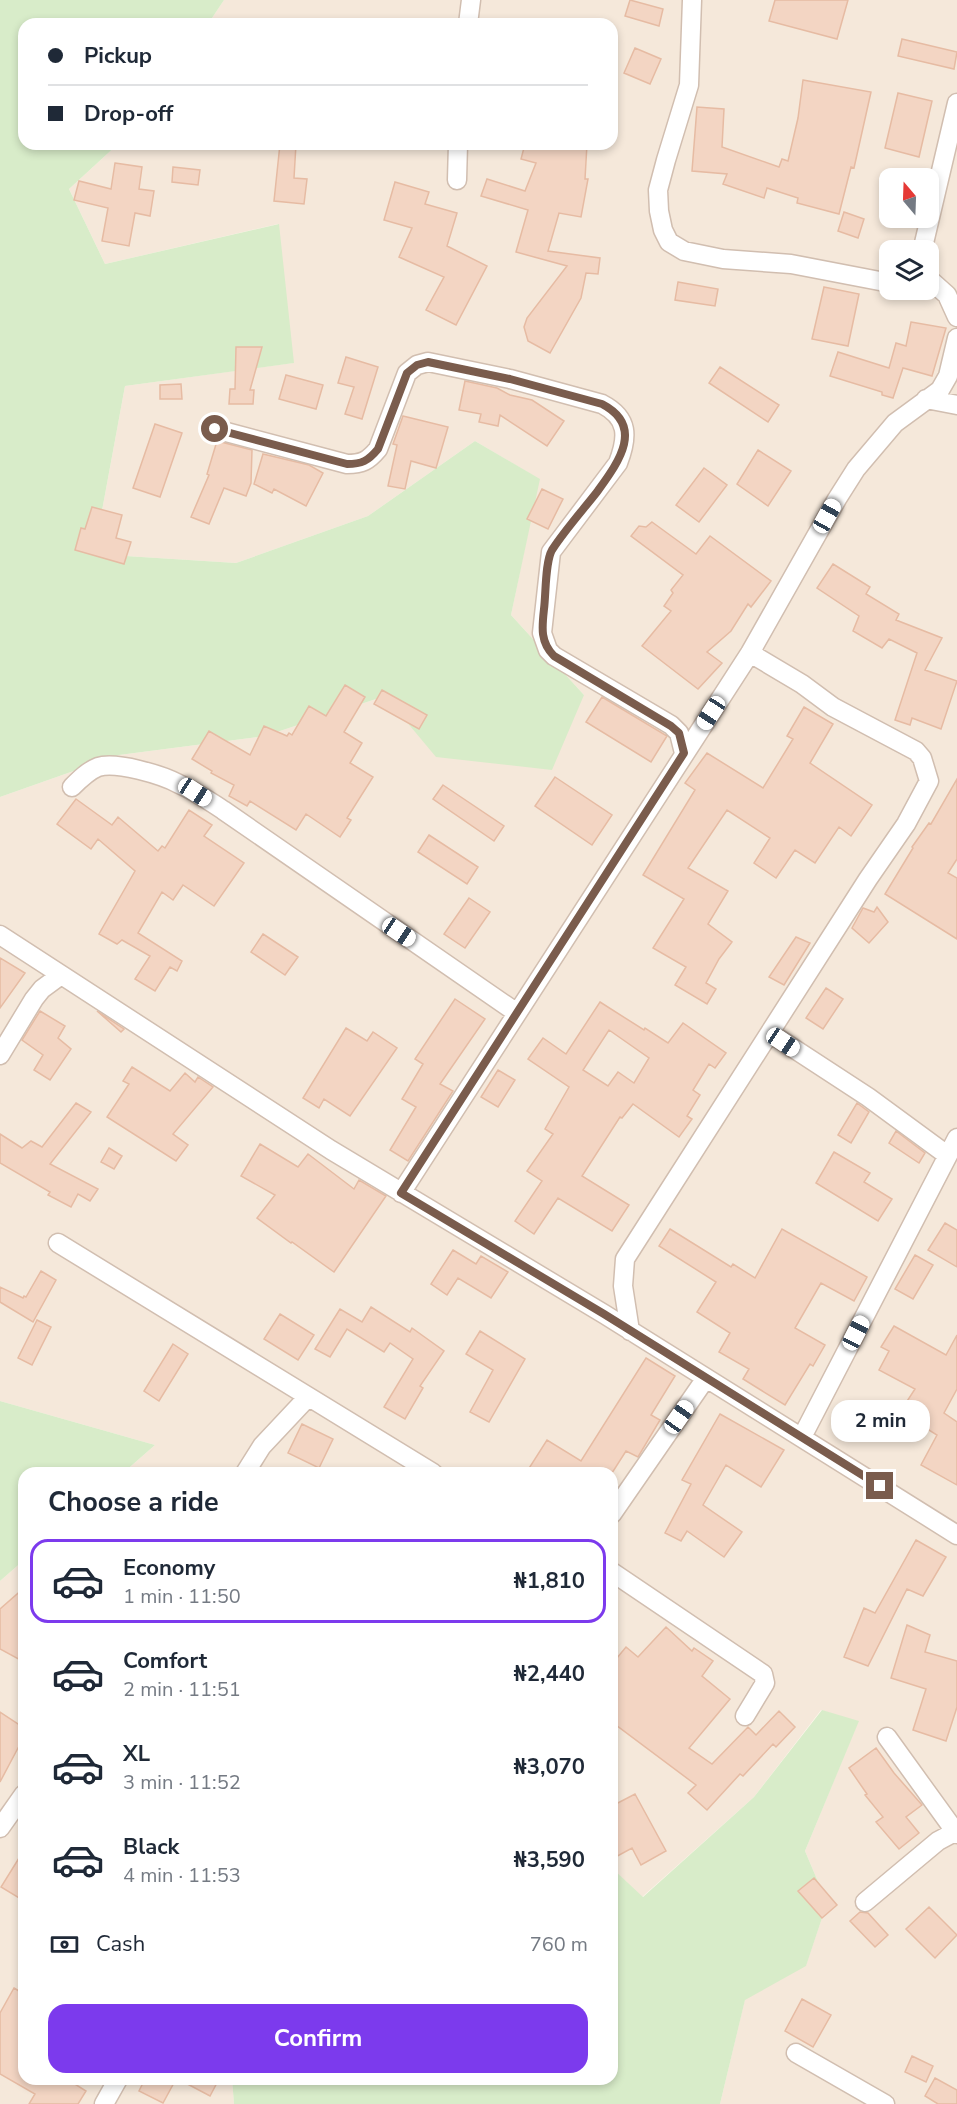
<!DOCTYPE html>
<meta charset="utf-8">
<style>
body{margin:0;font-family:"Nunito Sans",sans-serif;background:#f2f2f3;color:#1f2937;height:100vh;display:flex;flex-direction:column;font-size:22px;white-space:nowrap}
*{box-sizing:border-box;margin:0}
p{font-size:20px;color:#747a83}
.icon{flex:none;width:33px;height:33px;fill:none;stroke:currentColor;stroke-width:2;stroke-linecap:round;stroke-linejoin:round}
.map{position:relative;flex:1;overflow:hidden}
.drawer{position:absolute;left:18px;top:1467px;width:600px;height:618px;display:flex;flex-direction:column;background:#fff;border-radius:18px;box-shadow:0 3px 9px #0003}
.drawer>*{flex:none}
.banner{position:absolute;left:18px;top:18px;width:600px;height:132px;border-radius:18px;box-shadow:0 3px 9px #0003;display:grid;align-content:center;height:132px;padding:0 30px;background:#fff}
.needle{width:39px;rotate:341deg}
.tools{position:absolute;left:879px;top:168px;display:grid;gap:12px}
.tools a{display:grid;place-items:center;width:60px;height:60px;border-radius:12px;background:#fff;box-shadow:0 3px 9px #0003;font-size:30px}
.end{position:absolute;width:27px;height:27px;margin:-14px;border:8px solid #7a5c4d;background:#fff;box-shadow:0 0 0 3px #fff}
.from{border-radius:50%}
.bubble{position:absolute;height:42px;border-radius:18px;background:#fff;box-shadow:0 3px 9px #0003;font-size:20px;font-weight:700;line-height:42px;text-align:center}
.car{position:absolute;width:18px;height:36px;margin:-18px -9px;border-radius:8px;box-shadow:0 0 4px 2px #0007;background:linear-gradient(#fff 24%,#345 0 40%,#fff 0 76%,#345 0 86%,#fff 0)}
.banner b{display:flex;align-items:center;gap:21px;height:57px;font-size:22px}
.banner b+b{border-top:2px solid #e0e1e3}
.banner i{width:15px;height:15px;background:#1f2937}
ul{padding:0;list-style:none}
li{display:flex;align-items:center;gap:18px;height:84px;margin:0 12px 9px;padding:0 18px;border:3px solid transparent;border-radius:18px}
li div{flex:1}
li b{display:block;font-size:22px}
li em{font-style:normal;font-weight:700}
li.selected{border-color:#7c3aed}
li>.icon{width:54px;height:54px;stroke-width:1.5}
h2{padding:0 30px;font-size:27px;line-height:72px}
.pay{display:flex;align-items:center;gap:15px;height:66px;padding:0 30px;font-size:22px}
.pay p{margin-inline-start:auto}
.button{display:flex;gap:12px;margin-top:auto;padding:12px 30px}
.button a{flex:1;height:69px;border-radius:18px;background:#7c3aed;color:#fff;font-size:24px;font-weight:700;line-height:69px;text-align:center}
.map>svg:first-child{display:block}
</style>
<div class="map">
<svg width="957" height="2104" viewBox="0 0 957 2104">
<rect width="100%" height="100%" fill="#fdf6ec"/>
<path fill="#f5e8da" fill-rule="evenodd" d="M224,0H957V2104H720L745,1999L806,1965L827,1903L805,1851L858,1722L821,1710L754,1797L642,1897L612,1868V1473H123L155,1445L0,1401V797L119,755L265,736L385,696L584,695L511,615L539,479L475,441L368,516L236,563L94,554L125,386L293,363L278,224L105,264L69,189L118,144H612V24H208ZM890,178H928V218H890ZM890,250H928V290H890Z
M24,1560V2079H232L234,2104H0V1581Z"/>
<path fill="#d8ecc9" d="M0,0H224L208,24H24V144H118L69,189L105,264L279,224L294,363L125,386L94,554L236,563L368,516L475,441L540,479L511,615L584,695L552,770L436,757L385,696L265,736L119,755L0,797Z
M0,1401L155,1445L123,1473H24V1560L0,1581Z
M822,1710L859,1721L805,1851L827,1903L806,1966L745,2000L720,2104H234L232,2079H612V1868L643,1897L754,1797Z"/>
<path fill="#f3d5c3" stroke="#e6bba3" stroke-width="1.5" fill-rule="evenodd" d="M630,0L663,9L659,26L625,16Z
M775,0H848L837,39L769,21Z
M902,39L957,52L954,69L898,56Z
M635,48L661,59L650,84L624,73Z
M803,80L871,92L854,168L851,167L839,214L797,203L798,198L767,188L764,198L723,184L727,174L692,171L697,107L724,109L722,147L779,167L782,159L788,161L798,118Z
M898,93L932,101L919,157L885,148Z
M280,144H296L294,178L307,179L304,204L274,201Z
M525,144H551L571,149V144H587L585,179H588L581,217L559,213L548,251L600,258L598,274L586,273L581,298L550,353L528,341L524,327L527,318L567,266L516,252L528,210L481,196L487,179L525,191L536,163L521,159Z
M115,163L142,167L139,189L154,191L150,216L135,213L129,246L102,241L108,208L74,200L79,181L111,189Z
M173,167L200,170L198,185L172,182Z
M395,182L429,192L425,204L457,213L447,246L487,266L456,325L426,310L444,277L399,257L412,228L384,220Z
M844,212L864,219L858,238L838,231Z
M678,282L718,289L715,306L675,300Z
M824,287L859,294L848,346L812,339Z
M911,322L946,328L932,376L903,368L893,398L882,395V392L830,376L838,352L889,368L896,343L906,346Z
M236,347H262L250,390H254L253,404H229L230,389H235Z
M346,357L378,367L362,419L345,414L354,387L338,383Z
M720,367L779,405L768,422L709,383Z
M286,375L323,385L316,409L279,399Z
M465,381L497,388L510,395L532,400L564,421L547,446L500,415L498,426L479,422L481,414L459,410Z
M181,384L182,399H160V385Z
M403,416L448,427L436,468L411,461L405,489L388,486L397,445L393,444Z
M155,424L182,433L160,497L133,488Z
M217,441L252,450L251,483L246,496L224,488L209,524L191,517L209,475L207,474Z
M758,450L791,471L768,506L737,484Z
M263,454L309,465L323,473L306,506L274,489L272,493L254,484Z
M704,468L727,485L699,522L676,505Z
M542,489L563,499L548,529L527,519Z
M92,507L122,515L116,538L131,542L124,564L75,550L81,528L85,529Z
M652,522L696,554L710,536L771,581L751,607L748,604L731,631L707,652L722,663L698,689L642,646L671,611L664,606L673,593L671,590L683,575L631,536L639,526L646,527Z
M833,564L870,587L866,594L899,614L896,620L942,638L925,670L957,681L941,729L912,718L910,725L895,720L917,653L889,639L882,648L853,631L859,616L817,588Z
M345,685L365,697L344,732L362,743L350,763L373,777L347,818L351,820L340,837L306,814L296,830L250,801L247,806L229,796L234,785L211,773L212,771L192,759L209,731L250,755L264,726L287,736L289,733L292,735L309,706L326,716Z
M382,690L427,715L419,729L374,704Z
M602,697L667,736L651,762L586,722Z
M804,707L833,724L810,763L872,805L851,836L839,827L815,863L795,850L776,878L754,863L770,838L727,810L688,868L728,891L708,924L732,942L719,959L706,983L716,989L707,1004L675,985L686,967L653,948L684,899L643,875L695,790L685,783L707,753L763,788L793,739L787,736Z
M555,777L612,815L592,845L535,806Z
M957,779V859L948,873L957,878V939L885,894L913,848L912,847L929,823L931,824Z
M443,785L504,826L494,841L433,799Z
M76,799L112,825L118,817L158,851L162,846L165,848L189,810L212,825L204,836L244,863L214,906L183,885L173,900L162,892L138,933L182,961L177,971L170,967L155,991L135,979L150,956L122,940L117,944L99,934L135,871L98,839L91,849L57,824Z
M429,835L478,867L467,884L418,852Z
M469,898L490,912L465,948L444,934Z
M877,907L888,922L869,943L852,928L863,908L874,912Z
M263,934L298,957L285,975L251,952Z
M796,937L810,943L784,985L769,977Z
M0,958L25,973L0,1008Z
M826,988L843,999L823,1029L806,1018Z
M455,999L485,1019L440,1084L453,1091L408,1161L390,1150L416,1107L402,1099L423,1064L415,1059Z
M600,1002L644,1030L645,1028L668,1043L683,1023L726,1053L715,1068L709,1064L693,1090L700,1095L687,1116L692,1119L679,1137L633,1104L622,1118L620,1117L582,1176L629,1205L612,1231L558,1198L534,1234L515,1221L542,1181L527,1171L553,1134L545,1129L569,1087L528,1059L543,1038L566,1054ZM609,1030L649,1058L634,1083L618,1072L608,1086L583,1070Z
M40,1011L65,1026L58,1038L71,1049L50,1080L34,1070L43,1055L22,1040Z
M97,1011L124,1029L121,1032Z
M346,1028L367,1041L373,1032L397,1048L350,1116L324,1099L319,1108L303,1098Z
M132,1067L170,1091L185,1073L195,1082L198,1077L213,1087L173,1134L188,1145L176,1161L107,1117L129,1084L123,1081Z
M498,1070L515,1080L498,1107L481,1097Z
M76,1103L91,1112L50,1164L98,1189L90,1201L78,1194L71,1207L48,1195L50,1192L0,1163V1134L22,1148L31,1141L42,1147Z
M857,1103L869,1112L851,1143L838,1135Z
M896,1131L925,1153L919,1163L889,1143Z
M260,1144L298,1167L308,1154L354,1189L359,1180L386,1196L334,1272L292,1242L291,1243L257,1218L275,1195L241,1176Z
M109,1148L122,1156L114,1169L101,1162Z
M834,1152L870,1173L864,1182L892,1199L878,1221L816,1183Z
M945,1223L957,1230V1267L928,1250Z
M670,1229L731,1267L733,1264L755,1278L782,1229L867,1277L854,1301L821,1283L795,1328L825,1345L813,1366L810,1364L785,1405L743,1379L749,1369L719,1352L730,1333L697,1312L716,1282L659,1246Z
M453,1250L476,1264L481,1256L508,1272L491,1298L458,1278L447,1295L431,1284Z
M915,1255L933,1265L913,1299L895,1289Z
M41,1271L56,1280L33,1322L0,1302V1287L23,1298L24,1296L26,1297Z
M371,1307L410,1332L412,1328L444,1351L420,1386L423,1388L405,1419L384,1407L413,1359L390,1343L384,1352L347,1329L330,1357L315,1349L340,1309L362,1322Z
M280,1314L314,1335L298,1360L264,1339Z
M37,1320L51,1327L32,1365L18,1358Z
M894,1326L946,1355L957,1335V1389L944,1413L957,1422V1485L921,1465L937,1435L900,1412L915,1389L879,1370L889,1351L881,1347Z
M480,1331L525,1359L489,1422L470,1412L493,1370L466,1354Z
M173,1344L188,1354L159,1401L144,1391Z
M646,1358L675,1376L651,1415L660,1420L638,1457L626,1451L612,1473H526L547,1440L581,1461Z
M720,1414L784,1450L761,1487L726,1465L703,1505L742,1532L724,1557L687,1531L681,1541L665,1533L691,1484L682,1480Z
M302,1424L333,1439L319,1468L288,1453Z
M916,1540L946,1557L923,1596L907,1589L868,1666L844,1657L864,1608L875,1613Z
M24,1588V1662L0,1649V1609Z
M907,1625L930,1635L925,1652L957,1661V1707L946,1741L913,1730L926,1689L891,1678Z
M666,1627L692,1651L694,1648L713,1661L702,1676L730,1699L689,1748L712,1764L748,1727L756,1735L779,1711L795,1727L776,1747L773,1744L743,1776L740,1774L707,1810L688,1793L696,1785L612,1722V1664L626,1647L638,1657Z
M0,1712L24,1728V1752L18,1748L0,1782Z
M876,1748L894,1773L922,1805L906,1817L919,1833L899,1849L876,1822L883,1817L865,1795L867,1794L849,1768Z
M635,1794L666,1851L641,1865L632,1848L612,1859V1835L617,1831L612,1821V1806Z
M24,1850V1901L1,1887Z
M814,1878L837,1905L822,1918L798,1891Z
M929,1907L957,1935L935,1958L906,1929Z
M860,1912L868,1913L888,1935L875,1947L850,1921Z
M14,1988L24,1994V2079H67L86,2091L78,2104H29L35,2094L0,2074V2013Z
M802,1999L831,2015L813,2047L785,2031Z
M912,2056L933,2066L926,2082L905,2072Z
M935,2078L957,2090V2104H938L925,2096Z
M145,2079H176L163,2103L139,2091Z
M178,2079H219L210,2096Z"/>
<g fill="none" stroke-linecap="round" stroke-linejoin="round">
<defs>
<path id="street" d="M692,0L689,85L666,160L658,190L659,211L663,230L669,242L684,251L723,259L791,264L890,283
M468,24L471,0
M457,180L458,144
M924,250V243L957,103
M928,278L947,295L957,317
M926,399L957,405
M215,429L347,464C362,464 368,461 378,449L407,373L417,365L428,362L510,379L602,404C629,418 628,437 618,463L551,552L542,633L548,650L554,656L671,725L679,733L684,753
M72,787C80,779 88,771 98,767C116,761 162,775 179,784C195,791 209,801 223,810L517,1013
M0,935L331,1150L604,1314L957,1535
M770,1033L868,1097L947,1155
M0,1055L34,999L42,989L61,975
M401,1193L750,653L837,499L856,469L895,423L940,390L948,376L957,338
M58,1243L433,1473
M630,1331L623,1286L625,1259L868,879L906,824L929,781L922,758L916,751L833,707L802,684L750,653
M802,1437L957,1138
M245,1473L262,1446L308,1397
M612,1514L706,1378
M612,1572L763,1674L765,1683L745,1716
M887,1737L957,1834
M0,1828L24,1794
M865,1902L938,1841L955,1832
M796,2053L885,2104
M104,2104L118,2079"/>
</defs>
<use href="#street" stroke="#d1beb0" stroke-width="21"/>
<use href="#street" stroke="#fff" stroke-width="18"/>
</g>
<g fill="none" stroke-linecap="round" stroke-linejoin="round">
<path stroke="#7a5c4d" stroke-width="8" d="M215,429L347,464C362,464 368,461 378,449L407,373L417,365L428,362L510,379L602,404C646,427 617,464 597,492C582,511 565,530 552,550C545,562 546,594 544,609C542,627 540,642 554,656L671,726L679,733L684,753L401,1193L604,1314L880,1486"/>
</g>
</svg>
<div class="tools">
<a><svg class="needle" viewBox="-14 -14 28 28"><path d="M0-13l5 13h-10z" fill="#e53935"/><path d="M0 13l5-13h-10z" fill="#747a83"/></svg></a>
<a><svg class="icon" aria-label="layers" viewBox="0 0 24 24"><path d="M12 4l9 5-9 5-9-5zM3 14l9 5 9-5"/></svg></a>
</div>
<i class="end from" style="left:215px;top:429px"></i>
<i class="end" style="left:880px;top:1486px"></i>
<div class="bubble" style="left:831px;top:1400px;width:99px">2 min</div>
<i class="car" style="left:827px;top:516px;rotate:29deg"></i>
<i class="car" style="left:711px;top:713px;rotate:213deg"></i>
<i class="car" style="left:195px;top:792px;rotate:123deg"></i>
<i class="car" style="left:399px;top:932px;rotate:124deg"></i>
<i class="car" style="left:783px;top:1042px;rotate:124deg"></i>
<i class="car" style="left:856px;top:1333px;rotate:27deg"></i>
<i class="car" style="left:679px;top:1417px;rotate:35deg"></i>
<div class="banner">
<b><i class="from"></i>Pickup</b>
<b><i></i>Drop-off</b>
</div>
<section class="drawer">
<h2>Choose a ride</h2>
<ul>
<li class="selected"><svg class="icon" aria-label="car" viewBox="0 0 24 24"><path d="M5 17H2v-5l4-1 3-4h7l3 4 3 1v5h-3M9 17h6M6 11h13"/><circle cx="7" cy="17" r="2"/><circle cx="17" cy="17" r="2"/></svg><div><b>Economy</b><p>1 min · 11:50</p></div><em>₦1,810</em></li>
<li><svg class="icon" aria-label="car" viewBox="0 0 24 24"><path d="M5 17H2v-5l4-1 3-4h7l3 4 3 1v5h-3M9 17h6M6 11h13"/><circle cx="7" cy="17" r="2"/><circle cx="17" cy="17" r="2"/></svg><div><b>Comfort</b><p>2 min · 11:51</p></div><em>₦2,440</em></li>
<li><svg class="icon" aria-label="car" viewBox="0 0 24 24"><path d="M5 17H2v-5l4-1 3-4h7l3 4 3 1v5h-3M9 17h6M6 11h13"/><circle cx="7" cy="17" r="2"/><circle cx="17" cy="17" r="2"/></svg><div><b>XL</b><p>3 min · 11:52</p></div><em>₦3,070</em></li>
<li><svg class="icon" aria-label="car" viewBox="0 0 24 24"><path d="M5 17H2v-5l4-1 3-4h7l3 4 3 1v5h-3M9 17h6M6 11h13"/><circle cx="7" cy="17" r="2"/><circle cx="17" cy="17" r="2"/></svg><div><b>Black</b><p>4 min · 11:53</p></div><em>₦3,590</em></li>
</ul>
<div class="pay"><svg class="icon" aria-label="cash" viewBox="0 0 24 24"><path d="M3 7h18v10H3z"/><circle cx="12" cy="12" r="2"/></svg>Cash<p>760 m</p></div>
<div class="button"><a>Confirm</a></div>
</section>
</div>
